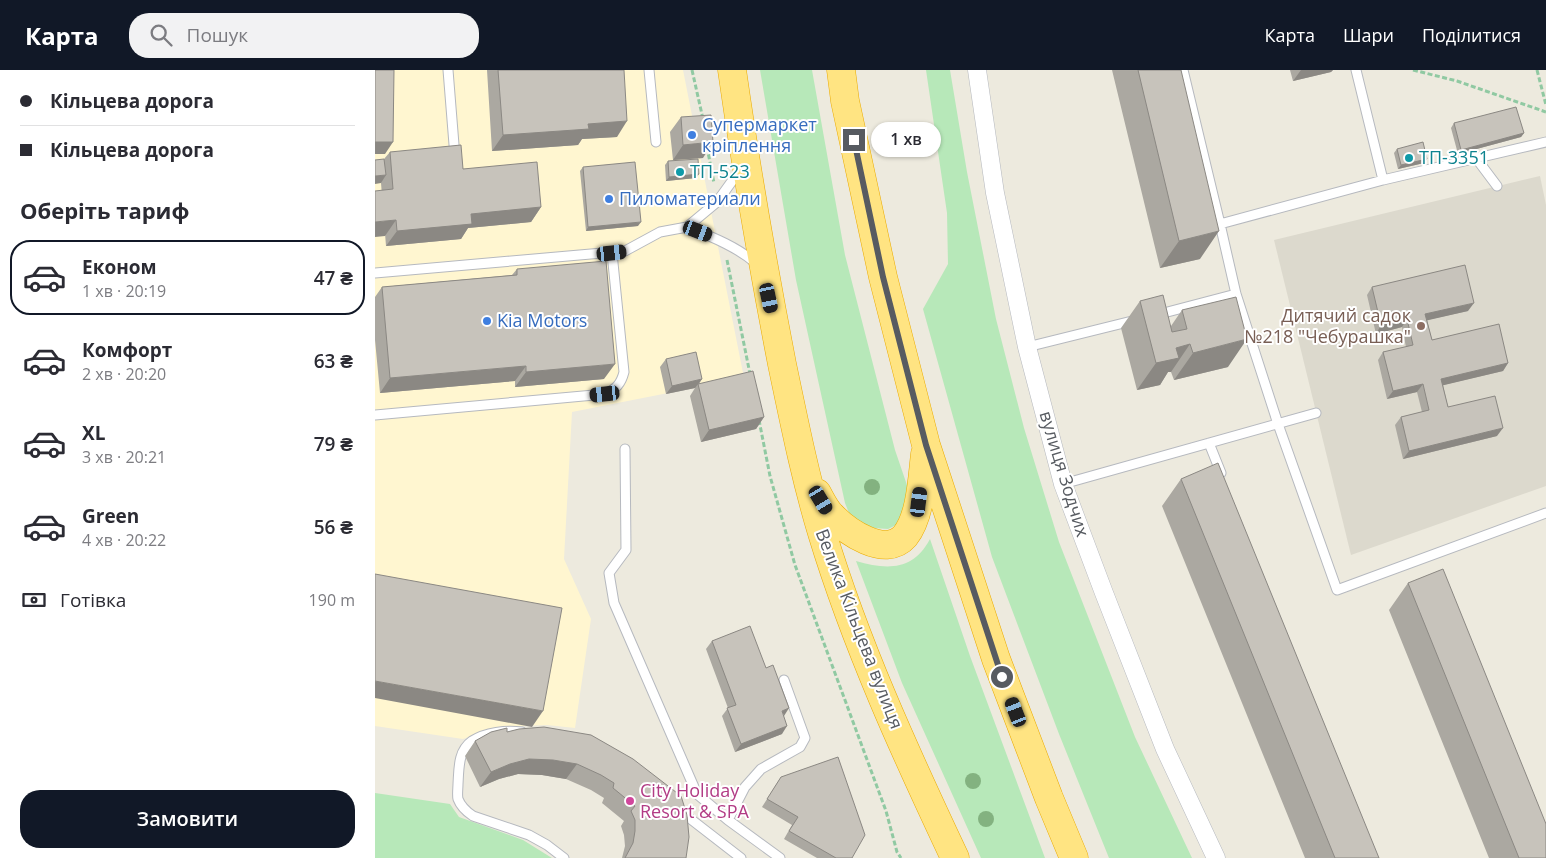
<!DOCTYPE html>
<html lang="uk">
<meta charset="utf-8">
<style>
body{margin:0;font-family:"Open Sans",sans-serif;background:#f2f2f3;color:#2b2b33;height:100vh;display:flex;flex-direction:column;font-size:19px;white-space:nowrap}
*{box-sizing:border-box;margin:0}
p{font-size:16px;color:#7c7c81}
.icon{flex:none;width:28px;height:28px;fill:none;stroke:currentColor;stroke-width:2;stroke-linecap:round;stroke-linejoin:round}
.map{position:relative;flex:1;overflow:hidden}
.sheet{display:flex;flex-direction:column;background:#fff;width:375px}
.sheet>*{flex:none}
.top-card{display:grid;align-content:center;height:110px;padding:0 20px;background:#fff}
.end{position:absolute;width:22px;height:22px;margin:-11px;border:6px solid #575b61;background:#fff;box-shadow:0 0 0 2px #fff}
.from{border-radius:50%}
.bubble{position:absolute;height:35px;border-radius:18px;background:#fff;box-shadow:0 1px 4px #0004;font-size:16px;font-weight:600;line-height:35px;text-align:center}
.car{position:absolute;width:15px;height:30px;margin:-15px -8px;border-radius:6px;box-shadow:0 0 4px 1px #0007;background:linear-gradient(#222 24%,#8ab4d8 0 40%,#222 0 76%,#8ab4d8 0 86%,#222 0)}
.top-card b{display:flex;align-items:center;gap:18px;height:48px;font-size:19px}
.top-card b+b{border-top:1px solid #e1e1e2}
.top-card i{width:12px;height:12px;background:#2b2b33}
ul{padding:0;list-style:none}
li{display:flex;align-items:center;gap:15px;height:75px;margin:0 10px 8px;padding:0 10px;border:2px solid transparent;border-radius:20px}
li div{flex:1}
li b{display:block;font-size:19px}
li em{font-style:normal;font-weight:600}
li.current{border-color:#111827}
li>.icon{width:45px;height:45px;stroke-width:1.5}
h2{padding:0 20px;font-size:22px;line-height:60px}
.pay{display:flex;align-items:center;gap:12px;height:55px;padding:0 20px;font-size:19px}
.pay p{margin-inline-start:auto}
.action{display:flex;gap:10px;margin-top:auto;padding:10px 20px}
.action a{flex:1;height:58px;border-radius:20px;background:#111827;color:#fff;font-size:20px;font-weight:600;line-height:58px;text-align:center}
header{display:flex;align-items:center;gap:30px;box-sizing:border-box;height:70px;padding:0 25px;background:#111827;color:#fff}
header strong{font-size:24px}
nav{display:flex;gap:28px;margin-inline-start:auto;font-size:18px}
.search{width:350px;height:45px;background:#f2f2f3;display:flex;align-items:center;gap:12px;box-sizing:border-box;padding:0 18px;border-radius:20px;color:#7c7c81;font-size:19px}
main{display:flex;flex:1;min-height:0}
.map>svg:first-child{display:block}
</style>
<header>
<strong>Карта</strong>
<div class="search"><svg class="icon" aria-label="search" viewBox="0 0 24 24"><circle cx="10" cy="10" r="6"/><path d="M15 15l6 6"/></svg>Пошук</div>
<nav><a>Карта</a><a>Шари</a><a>Поділитися</a></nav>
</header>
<main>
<section class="sheet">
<div class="top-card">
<b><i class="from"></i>Кільцева дорога</b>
<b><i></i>Кільцева дорога</b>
</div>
<h2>Оберіть тариф</h2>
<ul>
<li class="current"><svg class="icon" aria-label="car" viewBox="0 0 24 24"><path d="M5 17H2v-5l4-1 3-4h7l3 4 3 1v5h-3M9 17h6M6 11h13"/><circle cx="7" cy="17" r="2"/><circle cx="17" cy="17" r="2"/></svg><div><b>Економ</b><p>1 хв · 20:19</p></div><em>47 ₴</em></li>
<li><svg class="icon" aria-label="car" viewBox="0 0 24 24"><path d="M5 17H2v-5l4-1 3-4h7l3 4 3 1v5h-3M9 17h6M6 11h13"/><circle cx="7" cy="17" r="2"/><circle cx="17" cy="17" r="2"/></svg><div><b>Комфорт</b><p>2 хв · 20:20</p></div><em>63 ₴</em></li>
<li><svg class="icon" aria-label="car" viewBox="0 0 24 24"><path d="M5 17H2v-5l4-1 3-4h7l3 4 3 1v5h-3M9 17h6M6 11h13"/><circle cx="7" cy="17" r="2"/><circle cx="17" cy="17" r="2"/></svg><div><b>XL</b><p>3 хв · 20:21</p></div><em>79 ₴</em></li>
<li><svg class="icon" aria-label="car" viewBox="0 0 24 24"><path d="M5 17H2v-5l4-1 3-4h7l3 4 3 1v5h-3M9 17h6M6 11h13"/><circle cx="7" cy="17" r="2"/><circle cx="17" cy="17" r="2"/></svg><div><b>Green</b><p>4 хв · 20:22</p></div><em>56 ₴</em></li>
</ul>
<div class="pay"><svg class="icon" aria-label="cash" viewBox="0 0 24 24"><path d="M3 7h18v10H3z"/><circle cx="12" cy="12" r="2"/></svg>Готівка<p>190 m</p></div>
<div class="action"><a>Замовити</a></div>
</section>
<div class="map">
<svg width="1171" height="788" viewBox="0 0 1171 788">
<rect width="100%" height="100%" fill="#edeade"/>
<path fill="#fff6d0" d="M0,0H308L369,308L197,342L189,489L216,549L200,658L172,655L121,657L88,669L0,656Z"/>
<path fill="#dcd9cd" d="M1165,106L1171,135V416L976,485L899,170Z"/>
<path fill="#b7e8b9" d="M385,0H437L470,185L520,380L534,421V431L523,454L513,459L499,458L486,455L476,448L470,433L421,210Z
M551,0H575L592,102L621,249L649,358L684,472L760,667L817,788H734L684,664L617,487L548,239L573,194L572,143Z
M555,469L595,586L670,788H606L527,613L481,491C512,500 538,501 555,469Z
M0,723L75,734L84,747L148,770L177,788H0Z"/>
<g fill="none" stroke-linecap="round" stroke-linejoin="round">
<defs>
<path id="lane" d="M73,0L80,87
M274,0L281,72
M808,0L845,154
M981,0L1008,110
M1171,72L1008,110L845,154L861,224L903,354L962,520L1171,443
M1101,88L1122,116
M365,100L342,132L312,157C337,167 361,176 382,194
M0,203L250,181L285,162L312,157
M781,245L861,224
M652,277L761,250
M0,345L230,324C241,319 246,314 249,302L237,183
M834,373L846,403
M250,379L251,480L234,503L239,533L322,724L353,750L405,788
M688,414L941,343
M147,662C131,660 111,662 97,671C83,681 84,698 83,714C83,718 82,725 83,729C86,737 92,742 98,746L154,765L172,775L189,788
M304,740L366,788
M353,750L370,717L386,699L425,677L430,668L409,610"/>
<path id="street" d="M602,0L620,123L652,277L688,414L729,523L790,679L841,788"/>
<path id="highway" d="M357,0C371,98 388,196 407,294C419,351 430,407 447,463C481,575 530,682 580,788
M466,0L470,31L508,207L551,375L621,589L674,728L699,788
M442,423C446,430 450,439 456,445C471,461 510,489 530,466C546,446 547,408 550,384"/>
</defs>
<use href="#lane" stroke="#b6b9bf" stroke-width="11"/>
<use href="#street" stroke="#b6b9bf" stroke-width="19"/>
<use href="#highway" stroke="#eaaa00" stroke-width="29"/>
<path stroke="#90c9a2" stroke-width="3" stroke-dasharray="5 2.5" stroke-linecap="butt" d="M317,0L328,49
M1038,0L1082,11L1171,42
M1162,0L1171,35
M332,77L339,113
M352,190L375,304
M384,350L395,406L420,495L511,741L522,782L526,788"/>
<use href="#lane" stroke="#fff" stroke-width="9"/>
<use href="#street" stroke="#fff" stroke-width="18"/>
<use href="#highway" stroke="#ffe482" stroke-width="28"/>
</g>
<g fill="#83b280">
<circle cx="497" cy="417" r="8"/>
<circle cx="598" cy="711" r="8"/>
<circle cx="611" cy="749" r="8"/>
</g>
<path fill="#aba8a1" d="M112,0H249L242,67L207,69L203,75L117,81Z
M737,0H806L825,189L785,198Z
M915,0H958L956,2L918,11Z
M306,47L328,88L298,90L295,62Z
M1079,53L1149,63L1146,67L1083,84L1076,58Z
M1022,79L1052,89L1049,93L1023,99L1019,83Z
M15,82L88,99L166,137L156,152L93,158L86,169L11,176L6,113L9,89Z
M293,91L324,104L321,108L291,111L290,95Z
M208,97L263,156L211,161L205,101Z
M142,199L229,309L140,317V311L5,323L0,270V227L7,217L137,205Z
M997,217L1093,241L1052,250L1057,270L1133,293L1128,301L1068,315L1073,337L1122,366L1028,389L1020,355L1026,347L1047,342L1042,322L1012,329L1003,290L1008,282L1031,277L1027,257L1001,264L992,225Z
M765,231L796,256L807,240L853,297L799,310L796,302H793L785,315L762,320L746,258Z
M291,289L327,309L324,314L389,347L381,359L326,372L315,326L320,318L291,324L285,297Z
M806,409L1004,788H930L787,436Z
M1033,513L1171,788H1114L1014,540Z
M337,571L409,646L407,664L360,682L347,646L353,638L331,579Z
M132,662L216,665L311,788H247L250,776L249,765L246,756L249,751L227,733L229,728L216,720L191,709L167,705L143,704L124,709L105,717L90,686L100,671Z
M406,707L477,788H442L409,769L417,755L387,737Z"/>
<path fill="#8b8883" d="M926,0H958L956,2L918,11Z
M252,51L242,67L207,69L203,75L117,81L128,65L213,54Z
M1149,63L1146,67L1083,84L1086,80Z
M0,72H18L10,84H0Z
M338,72L328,88L298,90L308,75Z
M1052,89L1049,93L1023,99L1026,95Z
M324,104L321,108L291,111L294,107Z
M11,105L6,113L0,114V106Z
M166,137L156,152L93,158L86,169L11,176L22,161L96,144Z
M21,150L10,166L0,167V152Z
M266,152L263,156L211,161L213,157Z
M844,161L825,189L785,198L804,171Z
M1099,233L1093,241L1045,252L1050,244Z
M1032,249L1027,257L1001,264L1006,255Z
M872,269L853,297L799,310L818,283Z
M815,274L796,302H793L785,315L762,320L781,293L801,278Z
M1133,293L1128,301L1061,317L1066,309Z
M240,294L229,309L140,317L151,302Z
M151,296L140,311L5,323L15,308Z
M327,309L320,318L291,324L297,316Z
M1048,314L1042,322L1012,329L1018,321Z
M389,347L381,359L326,372L334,360Z
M1128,358L1122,366L1028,389L1034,381Z
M0,611L168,641L157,657L0,628Z
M414,638L409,646L407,641Z
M412,656L407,664L360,682L366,674Z
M154,689L178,690L202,694L191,709L167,705L143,704L124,709L105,717L116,702L135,694Z"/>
<path fill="#c7c3bb" stroke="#8b8883" d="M0,0H19L18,72H0Z
M123,0H249L252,51L213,54L214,59L128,65Z
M763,0H806L844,161L804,171Z
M1141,37L1149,63L1086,80L1079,53Z
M336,45L338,72L308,75L306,47Z
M1048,72L1052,89L1026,95L1022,79Z
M86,75L88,99L162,92L166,137L96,144L97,154L22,161L21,150L0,152V121L18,119L15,82Z
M9,89L11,105L0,106V90Z
M323,89L324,104L294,107L293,91Z
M260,92L266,152L213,157L208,97Z
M231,191L240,294L151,302V296L15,308L7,217L142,205V199Z
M1090,195L1099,233L1050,244L1057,270L1124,254L1133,293L1066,309L1073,337L1120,326L1128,358L1034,381L1026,347L1054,340L1048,314L1018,321L1008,282L1038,275L1032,249L1006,255L997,217Z
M788,225L797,262L812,259L807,240L861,227L872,269L818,283L815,274L801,278L804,288L781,293L765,231Z
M321,282L327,309L297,316L291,289Z
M378,301L389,347L334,360L323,314Z
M843,393L1004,788H960L806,409Z
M1068,499L1171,754V788H1144L1033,513Z
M0,504L187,538L168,641L0,611Z
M375,556L391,598L398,595L414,638L407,641L412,656L366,674L352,638L361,635L337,571Z
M169,657L216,665L258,689L306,726L312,745L314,767L311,788H250L258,773L260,761V750L256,741L260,736L238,718L239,713L226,705L202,694L178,690L154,689L135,694L116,702L100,671L116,662L132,658V662L144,659Z
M463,687L490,765L477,788H461L414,761L423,747L392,729L406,707Z"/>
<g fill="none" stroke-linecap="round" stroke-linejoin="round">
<path stroke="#575b61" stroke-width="6" d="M479,70L508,207L551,375L627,607"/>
</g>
<g fill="#3f7fe0" stroke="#fff" stroke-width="2">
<circle cx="317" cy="65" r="5"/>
<circle cx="234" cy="129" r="5"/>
<circle cx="112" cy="251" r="5"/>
</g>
<g fill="#0f9aa8" stroke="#fff" stroke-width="2">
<circle cx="1034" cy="88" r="5"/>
<circle cx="305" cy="102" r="5"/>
</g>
<circle fill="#8d6e63" stroke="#fff" stroke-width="2" cx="1046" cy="256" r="5"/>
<circle fill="#d1479c" stroke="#fff" stroke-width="2" cx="255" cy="731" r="5"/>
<g text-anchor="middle" stroke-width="4" stroke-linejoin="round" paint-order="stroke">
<g font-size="18" fill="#366cbe" stroke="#fff" text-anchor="start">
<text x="327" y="61">Супермаркет<tspan x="327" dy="21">кріплення</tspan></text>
<text x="244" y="135">Пиломатериали</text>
<text x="122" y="257">Kia Motors</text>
</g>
<g font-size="18" fill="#0d838f" stroke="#fff" text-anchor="start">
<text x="1044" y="94">ТП-3351</text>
<text x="315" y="108">ТП-523</text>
</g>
<g font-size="18" fill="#785e54" stroke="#fff" text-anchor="end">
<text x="1036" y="252">Дитячий садок<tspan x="1036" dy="21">№218 "Чебурашка"</tspan></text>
</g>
<g font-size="18" fill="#575b61" stroke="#fff">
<text transform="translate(689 404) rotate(73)" y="6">вулиця Зодчих</text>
<text transform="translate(484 559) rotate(69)" y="6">Велика Кільцева вулиця</text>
</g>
<g font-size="18" fill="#b23c85" stroke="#fff" text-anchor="start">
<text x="265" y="727">City Holiday<tspan x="265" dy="21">Resort &amp; SPA</tspan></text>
</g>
</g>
</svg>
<i class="end from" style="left:627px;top:607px"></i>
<i class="end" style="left:479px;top:70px"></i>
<div class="bubble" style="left:496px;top:52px;width:70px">1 хв</div>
<i class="car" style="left:323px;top:161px;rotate:111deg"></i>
<i class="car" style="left:237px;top:183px;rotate:84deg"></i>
<i class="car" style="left:394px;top:228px;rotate:168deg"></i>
<i class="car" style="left:230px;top:324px;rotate:264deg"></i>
<i class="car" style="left:446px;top:430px;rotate:149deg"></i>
<i class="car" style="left:544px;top:432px;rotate:7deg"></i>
<i class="car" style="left:641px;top:642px;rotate:339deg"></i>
</div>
</main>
